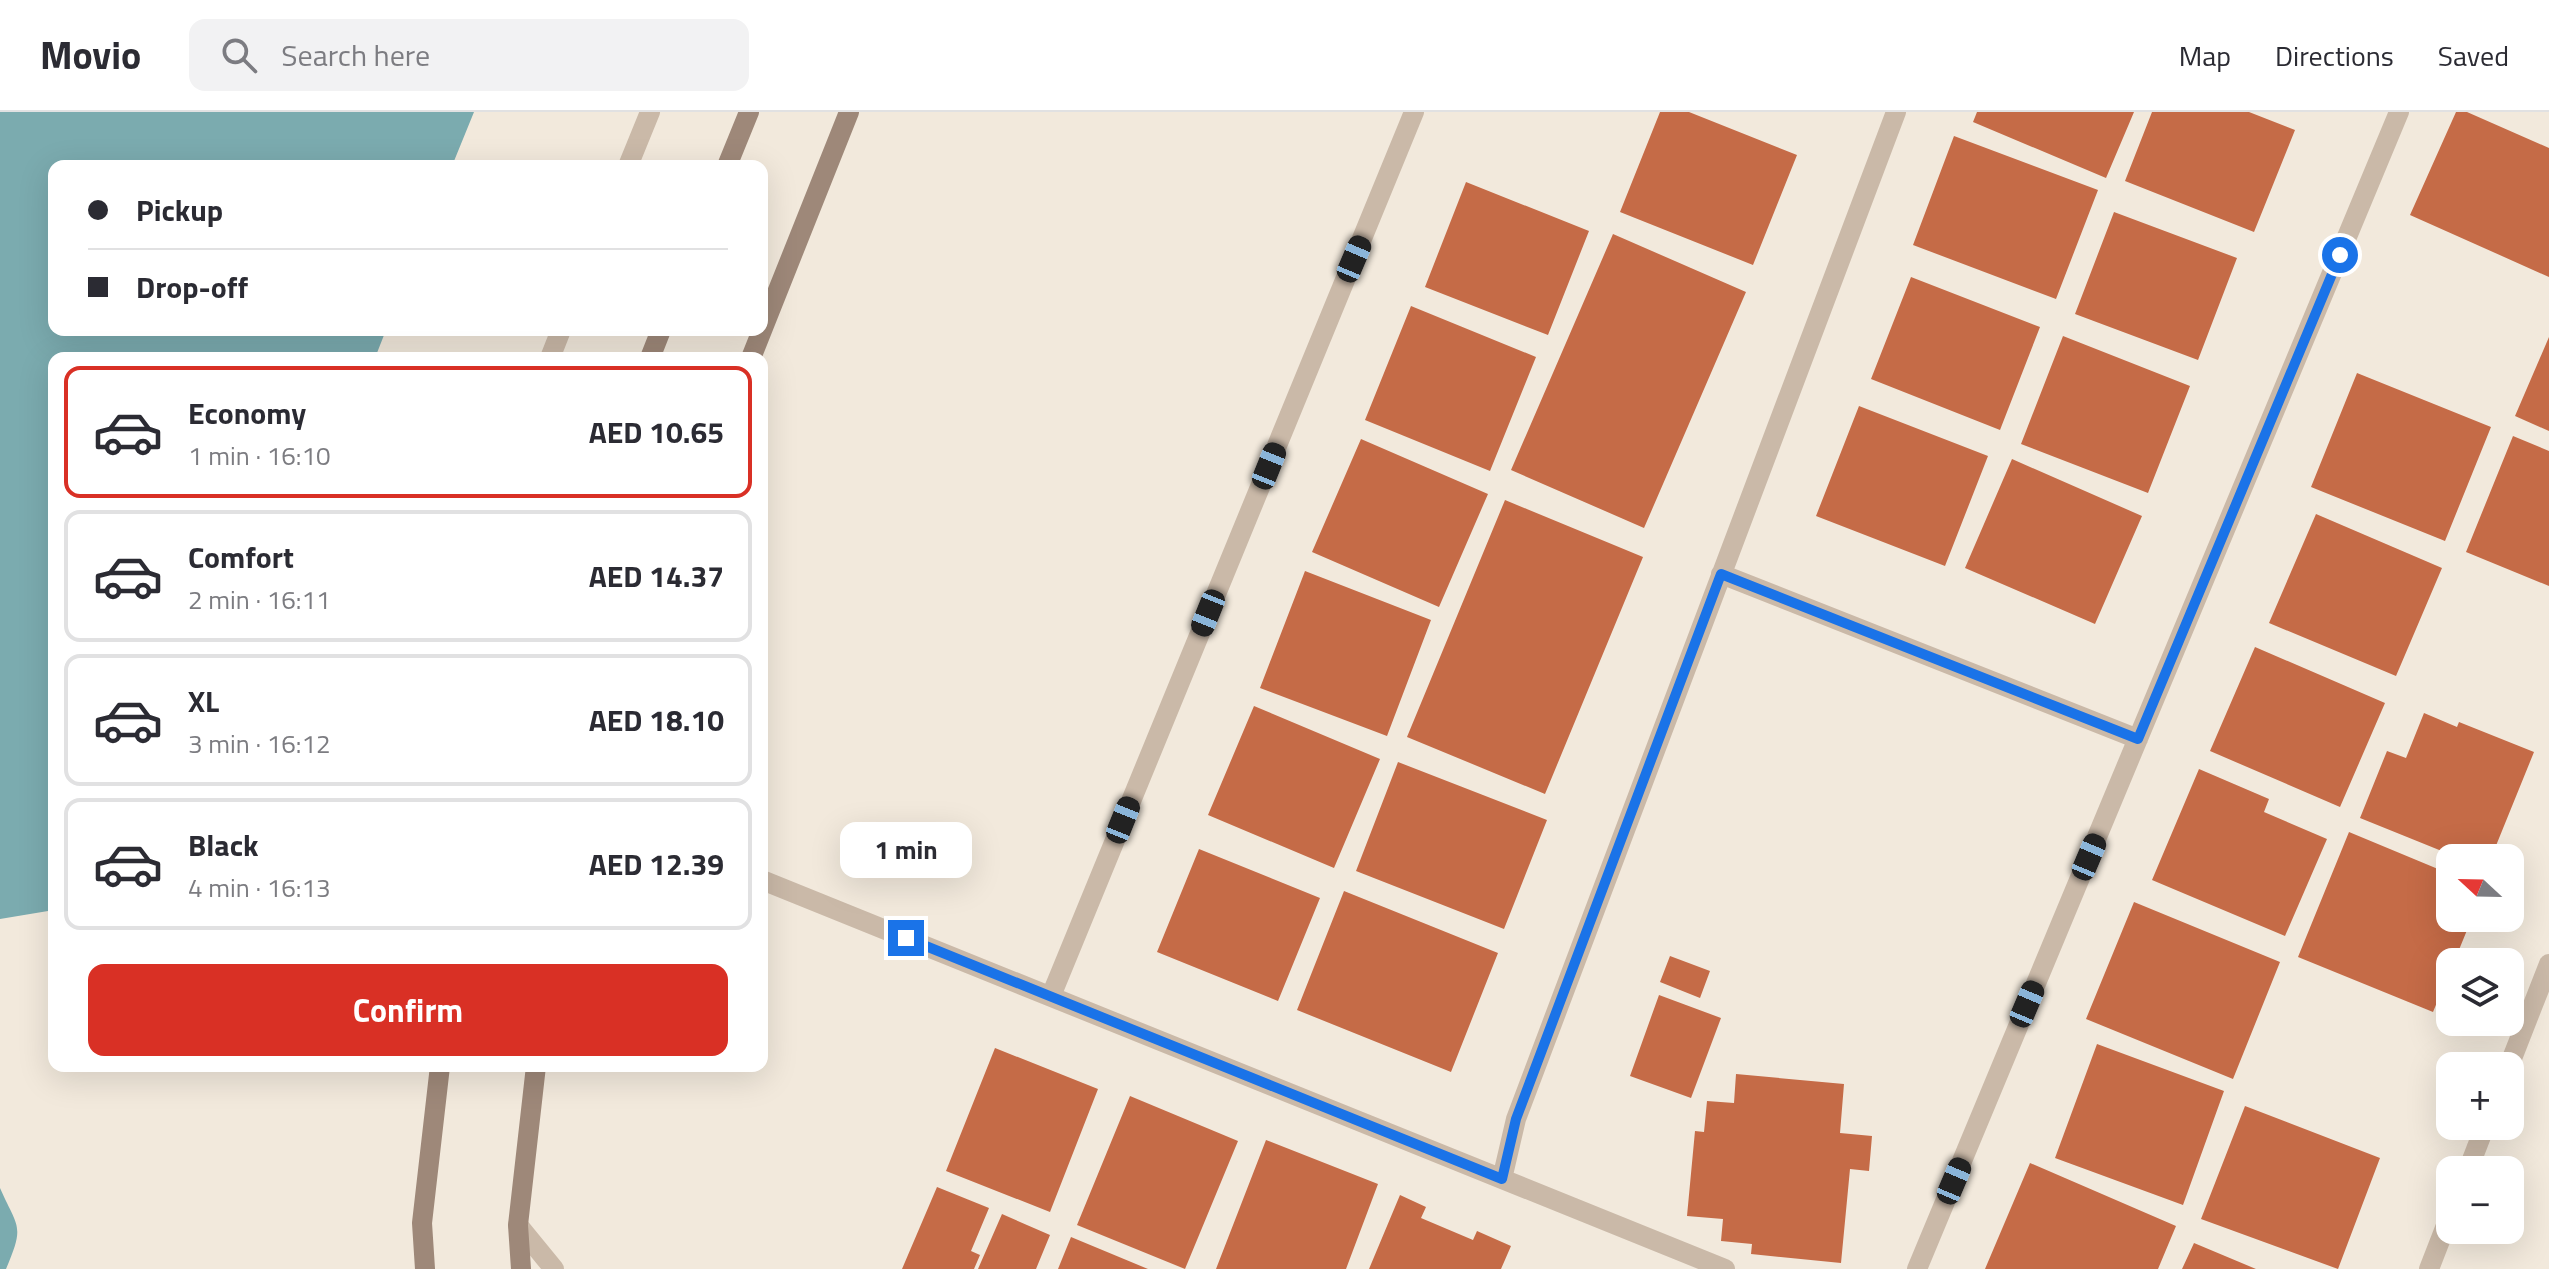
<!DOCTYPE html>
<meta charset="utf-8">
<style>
body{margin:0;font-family:"Titillium Web",sans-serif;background:#f2f2f3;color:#2b2b33;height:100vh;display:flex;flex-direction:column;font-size:30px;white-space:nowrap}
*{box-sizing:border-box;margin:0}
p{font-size:26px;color:#7c7c81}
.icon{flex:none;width:44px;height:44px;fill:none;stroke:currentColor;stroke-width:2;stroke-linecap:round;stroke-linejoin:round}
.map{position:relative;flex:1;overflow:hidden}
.side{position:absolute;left:48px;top:240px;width:720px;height:720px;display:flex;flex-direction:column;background:#fff;border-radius:16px;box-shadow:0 8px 32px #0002}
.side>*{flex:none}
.top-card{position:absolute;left:48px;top:48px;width:720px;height:176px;border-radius:16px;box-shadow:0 8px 32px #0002;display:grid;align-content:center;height:176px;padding:0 40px;background:#fff}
.needle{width:52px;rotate:292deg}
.fabs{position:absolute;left:2436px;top:732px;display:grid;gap:16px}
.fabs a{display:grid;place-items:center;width:88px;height:88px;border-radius:16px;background:#fff;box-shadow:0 8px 32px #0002;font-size:40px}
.end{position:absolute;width:36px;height:36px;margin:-18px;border:10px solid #1a73e8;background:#fff;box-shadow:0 0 0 4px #fff}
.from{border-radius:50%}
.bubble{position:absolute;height:56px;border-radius:16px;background:#fff;box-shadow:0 8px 32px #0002;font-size:26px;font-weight:700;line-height:56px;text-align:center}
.car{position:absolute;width:24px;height:48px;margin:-24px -12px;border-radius:10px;box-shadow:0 0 6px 2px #0007;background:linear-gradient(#222 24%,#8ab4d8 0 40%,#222 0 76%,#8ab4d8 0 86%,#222 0)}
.top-card b{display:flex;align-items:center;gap:28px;height:76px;font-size:30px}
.top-card b+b{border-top:2px solid #e1e1e2}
.top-card i{width:20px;height:20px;background:#2b2b33}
ul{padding:14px 0 0;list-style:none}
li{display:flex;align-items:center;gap:24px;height:132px;margin:0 16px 12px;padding:0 24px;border:4px solid #e1e1e2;border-radius:16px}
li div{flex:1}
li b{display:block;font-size:30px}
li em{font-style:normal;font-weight:700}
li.active{border-color:#d93025}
li>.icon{width:72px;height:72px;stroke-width:1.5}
.primary-button{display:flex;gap:16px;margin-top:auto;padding:16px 40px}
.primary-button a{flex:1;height:92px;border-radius:16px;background:#d93025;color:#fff;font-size:32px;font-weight:700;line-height:92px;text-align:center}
header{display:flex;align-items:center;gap:48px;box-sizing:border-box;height:112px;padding:0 40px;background:#fff;border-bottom:2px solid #e1e1e2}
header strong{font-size:38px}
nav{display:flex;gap:44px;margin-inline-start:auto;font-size:28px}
.search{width:560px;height:72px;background:#f2f2f3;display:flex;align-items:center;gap:20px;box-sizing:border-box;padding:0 28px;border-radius:16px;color:#7c7c81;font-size:30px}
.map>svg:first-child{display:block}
</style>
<header>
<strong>Movio</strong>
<div class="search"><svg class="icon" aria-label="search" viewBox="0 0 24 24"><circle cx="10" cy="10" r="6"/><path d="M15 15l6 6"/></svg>Search here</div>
<nav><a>Map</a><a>Directions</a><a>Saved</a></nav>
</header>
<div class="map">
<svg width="2549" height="1157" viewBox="0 0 2549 1157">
<rect width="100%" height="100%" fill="#f2e9dc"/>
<path fill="#7babaf" d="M0,0H474L452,54H54V218H386L375,246H54V798L0,807Z
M0,1076C18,1117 25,1112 6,1157H0Z"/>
<path fill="#c56b47" d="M1660,0H1689L1797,43L1753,153L1620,100Z
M1977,0H2134L2106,66L1973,10Z
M2152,0H2249L2295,18L2254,120L2125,69Z
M2456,0H2467L2549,36V165L2410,103Z
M1954,24L2098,78L2056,187L1913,133Z
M1466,70L1589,119L1548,223L1425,175Z
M2114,100L2237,146L2198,248L2075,202Z
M1613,122L1746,180L1644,416L1511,358Z
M1911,165L2040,215L2000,318L1871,267Z
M1411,194L1536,245L1490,359L1365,308Z
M2063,224L2190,274L2148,381L2021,332Z
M2549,225V319L2515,304Z
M2357,261L2491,315L2445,429L2311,375Z
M1859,294L1988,344L1945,454L1816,404Z
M2513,324L2549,339V474L2466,440Z
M1361,327L1488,382L1439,495L1312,440Z
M2012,347L2142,404L2095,512L1965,456Z
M1505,388L1643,445L1545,682L1407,625Z
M2316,402L2442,456L2396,564L2269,511Z
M1305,459L1431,508L1387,624L1260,576Z
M2255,535L2385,591L2340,695L2210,639Z
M1254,594L1380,647L1334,756L1208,703Z
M2424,601L2457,615L2459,610L2534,640L2491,746H2459L2360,706L2387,639L2406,646Z
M1398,650L1547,708L1504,817L1356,759Z
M2199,657L2269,687L2264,700L2327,727L2285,824L2152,768Z
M2349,720L2450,762V806H2472L2454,850H2450V859L2433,900L2298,845Z
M1199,737L1320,786L1278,889L1157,840Z
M1344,779L1498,841L1451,960L1297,898Z
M2134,790L2280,850L2233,967L2086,907Z
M1670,844L1710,859L1700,886L1660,870Z
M1659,883L1721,906L1691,986L1630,964Z
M2097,932L2224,979L2183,1093L2055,1046Z
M995,936L1098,977L1050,1100L946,1059Z
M1736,962L1844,972L1840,1021L1872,1024L1869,1059L1850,1057L1841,1151L1751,1142L1752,1132L1721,1129L1723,1107L1687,1104L1695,1019L1704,1020L1707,989L1734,991Z
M1130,984L1238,1029L1185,1157L1077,1113Z
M2245,994L2380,1046L2338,1157L2201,1107Z
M1266,1028L1378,1072L1346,1157H1216Z
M2030,1051L2176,1114L2158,1157H1985Z
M937,1075L989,1096L971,1139L980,1143L974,1157H902Z
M1400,1083L1426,1095L1421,1106L1473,1128L1477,1119L1511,1134L1501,1157H1369Z
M1002,1102L1050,1123L1036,1157H978Z
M1071,1125L1148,1157H1058Z
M2194,1131L2256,1157H2182Z"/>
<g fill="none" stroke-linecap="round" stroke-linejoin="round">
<path stroke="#cab9a8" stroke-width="20" d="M628,54L650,0
M550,246L561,218"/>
<path stroke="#cab9a8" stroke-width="20" d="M1721,462L2138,627
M762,768L1725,1157
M1051,884L1414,0
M2509,954L2549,852
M2468,1058L2485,1014
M1502,1067L1516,1007L1896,0
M518,1113L554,1157
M1917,1157L2399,0
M2429,1157L2450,1103"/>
<path stroke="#9e8879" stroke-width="20" d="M727,54L749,0
M650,246L661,218
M751,246L849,0
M425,1157L422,1111L440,954
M521,1157L518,1113L536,954"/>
</g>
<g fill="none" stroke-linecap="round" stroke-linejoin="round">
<path stroke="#1a73e8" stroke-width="10" d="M906,826L1502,1067L1516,1007L1721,462L2138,627L2340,143"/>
</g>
</svg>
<div class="fabs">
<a><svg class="needle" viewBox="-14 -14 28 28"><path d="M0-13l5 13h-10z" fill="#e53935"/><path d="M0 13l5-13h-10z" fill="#7c7c81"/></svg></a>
<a><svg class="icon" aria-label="layers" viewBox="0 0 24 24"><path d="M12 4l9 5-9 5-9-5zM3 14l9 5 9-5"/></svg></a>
<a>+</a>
<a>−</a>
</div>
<i class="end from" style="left:2340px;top:143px"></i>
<i class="end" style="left:906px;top:826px"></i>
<div class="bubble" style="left:840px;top:710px;width:132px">1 min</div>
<i class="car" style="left:1354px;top:147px;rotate:23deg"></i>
<i class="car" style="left:1269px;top:354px;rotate:22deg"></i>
<i class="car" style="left:1208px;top:501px;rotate:202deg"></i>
<i class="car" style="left:1123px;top:708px;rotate:22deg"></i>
<i class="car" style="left:2089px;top:745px;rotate:23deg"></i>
<i class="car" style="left:2027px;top:892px;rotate:23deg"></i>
<i class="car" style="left:1954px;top:1069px;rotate:23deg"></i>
<div class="top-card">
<b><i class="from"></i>Pickup</b>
<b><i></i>Drop-off</b>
</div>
<section class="side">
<ul>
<li class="active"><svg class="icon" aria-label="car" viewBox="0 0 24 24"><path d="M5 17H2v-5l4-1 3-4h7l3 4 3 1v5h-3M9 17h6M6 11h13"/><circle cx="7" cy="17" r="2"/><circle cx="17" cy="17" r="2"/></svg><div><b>Economy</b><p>1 min · 16:10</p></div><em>AED 10.65</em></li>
<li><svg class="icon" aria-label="car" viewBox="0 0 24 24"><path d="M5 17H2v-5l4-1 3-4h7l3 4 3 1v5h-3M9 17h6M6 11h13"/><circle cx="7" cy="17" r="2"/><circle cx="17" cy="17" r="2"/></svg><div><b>Comfort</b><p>2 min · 16:11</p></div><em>AED 14.37</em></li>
<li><svg class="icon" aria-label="car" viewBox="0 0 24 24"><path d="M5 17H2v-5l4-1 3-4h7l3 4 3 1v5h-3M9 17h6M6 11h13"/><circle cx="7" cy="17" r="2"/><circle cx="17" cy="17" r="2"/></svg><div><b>XL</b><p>3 min · 16:12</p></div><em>AED 18.10</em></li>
<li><svg class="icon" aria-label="car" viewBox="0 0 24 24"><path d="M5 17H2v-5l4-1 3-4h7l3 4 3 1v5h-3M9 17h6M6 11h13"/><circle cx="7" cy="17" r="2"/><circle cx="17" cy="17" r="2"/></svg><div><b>Black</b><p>4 min · 16:13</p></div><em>AED 12.39</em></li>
</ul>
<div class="primary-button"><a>Confirm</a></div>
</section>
</div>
